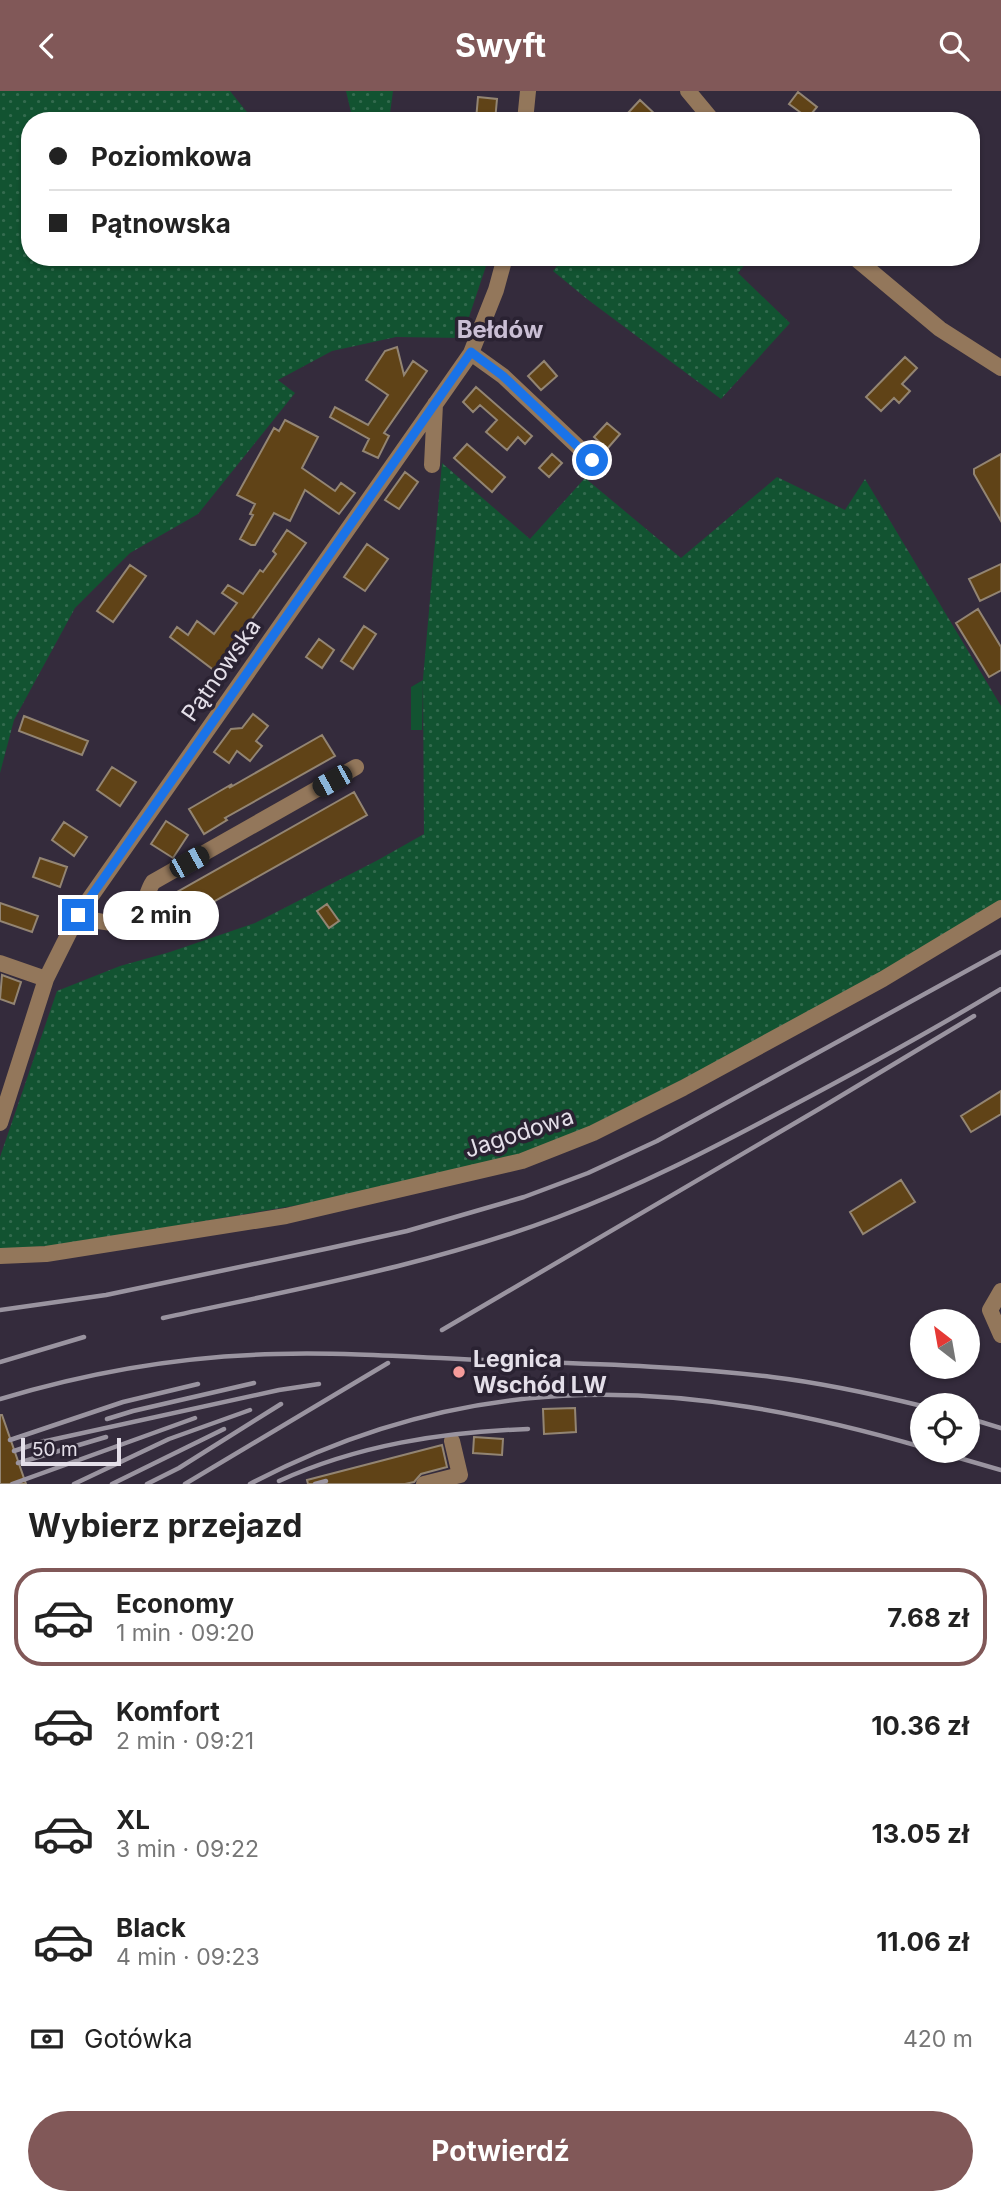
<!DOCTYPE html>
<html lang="pl">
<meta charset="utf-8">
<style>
body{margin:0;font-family:Inter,sans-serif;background:#f6f6f6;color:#222;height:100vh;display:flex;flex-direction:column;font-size:26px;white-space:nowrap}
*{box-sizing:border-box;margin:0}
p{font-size:23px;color:#767676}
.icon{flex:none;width:38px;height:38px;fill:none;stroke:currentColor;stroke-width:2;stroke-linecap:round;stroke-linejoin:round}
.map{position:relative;height:1393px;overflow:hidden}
.details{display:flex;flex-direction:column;background:#fff;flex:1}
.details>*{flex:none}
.hud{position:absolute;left:21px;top:21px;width:959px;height:154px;border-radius:28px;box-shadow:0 2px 5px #0004;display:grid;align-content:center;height:154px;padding:0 28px;background:#fff}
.needle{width:46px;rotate:329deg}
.controls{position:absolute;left:910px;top:1218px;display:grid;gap:14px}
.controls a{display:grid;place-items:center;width:70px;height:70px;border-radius:50%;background:#fff;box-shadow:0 2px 5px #0004;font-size:35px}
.scale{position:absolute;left:21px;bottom:18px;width:100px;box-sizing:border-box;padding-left:7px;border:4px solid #e4dfe9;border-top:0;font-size:19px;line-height:24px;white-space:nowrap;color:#e4dfe9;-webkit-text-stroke:5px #2a2232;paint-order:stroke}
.end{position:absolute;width:32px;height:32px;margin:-16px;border:9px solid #1a73e8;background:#fff;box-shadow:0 0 0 4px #fff}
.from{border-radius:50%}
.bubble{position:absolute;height:49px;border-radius:24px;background:#fff;box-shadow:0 2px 5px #0004;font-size:23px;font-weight:700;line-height:49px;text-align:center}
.car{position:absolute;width:21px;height:42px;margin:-21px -10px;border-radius:9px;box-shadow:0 0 5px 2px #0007;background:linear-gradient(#222 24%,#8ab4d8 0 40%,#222 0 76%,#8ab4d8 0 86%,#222 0)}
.hud b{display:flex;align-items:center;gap:24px;height:66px;font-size:26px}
.hud b+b{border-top:2px solid #e0e0e0}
.hud i{width:18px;height:18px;background:#222}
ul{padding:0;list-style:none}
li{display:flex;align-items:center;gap:21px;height:98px;margin:0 14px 10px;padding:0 14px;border:4px solid transparent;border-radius:28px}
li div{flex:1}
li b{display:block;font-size:26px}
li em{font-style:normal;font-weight:700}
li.active{border-color:#815858}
li>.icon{width:63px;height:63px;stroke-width:1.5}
h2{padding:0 28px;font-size:32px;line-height:84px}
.pay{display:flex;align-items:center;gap:18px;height:77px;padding:0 28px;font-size:26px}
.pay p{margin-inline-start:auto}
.cta{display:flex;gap:14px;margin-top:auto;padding:14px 28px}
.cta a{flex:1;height:80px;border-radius:42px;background:#815858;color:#fff;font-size:28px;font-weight:700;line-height:80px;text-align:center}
header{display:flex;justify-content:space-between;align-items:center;height:91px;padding:0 28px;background:#815858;color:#fff;font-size:32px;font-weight:700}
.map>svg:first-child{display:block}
</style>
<header><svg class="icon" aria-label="back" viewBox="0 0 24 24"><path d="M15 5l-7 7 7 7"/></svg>Swyft<svg class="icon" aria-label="search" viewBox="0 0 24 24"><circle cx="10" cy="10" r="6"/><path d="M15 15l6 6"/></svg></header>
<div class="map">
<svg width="1001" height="1393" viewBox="0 0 1001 1393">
<defs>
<pattern id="grass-dots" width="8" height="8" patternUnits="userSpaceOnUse" patternTransform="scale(1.75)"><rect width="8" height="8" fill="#125331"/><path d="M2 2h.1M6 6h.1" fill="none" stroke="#346b4f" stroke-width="1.8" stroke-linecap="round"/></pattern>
</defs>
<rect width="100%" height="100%" fill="#342b3c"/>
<path fill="url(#grass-dots)" d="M0,0H230L246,20L260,30H30V166H489L462,247L396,246L332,260L278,289L295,302L198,423L130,462L75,517L14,629L0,682Z
M346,0H393L389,30H353Z
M564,166H751L738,182L790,232L721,308L587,208L553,180Z
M442,372L530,448L585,387L681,467L777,386L845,419L865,388L1001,615V811L796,930L585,1039L521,1064L357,1104L64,1154L0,1158V1066L57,900L120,875L170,861L255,832L378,769L424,743L423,588Z"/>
<path fill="#125331" d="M423,589L422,639H411V596Z"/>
<path fill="#604317" stroke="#938573" stroke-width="2" d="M798,1L817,16L808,27L789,13Z
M478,6L497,8L495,30L476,29Z
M640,9L657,25L652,30H634L627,23Z
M397,256L404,284L413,270L427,280L384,342L389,345L378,367L363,360L369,348L330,326L335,316L368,334L388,304L366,289L385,260Z
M905,266L917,277L902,293L910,300L899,312L894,307L881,320L866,306Z
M544,270L557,285L541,299L528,285Z
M476,296L532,345L525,353L518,346L507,359L486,341L497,329L480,314L473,321L463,311Z
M285,329L318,346L302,377L335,400L341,392L355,402L339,423L305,399L290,430L274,422L255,454H251L240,448L253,424L250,423L255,413L237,404L274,337L279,340Z
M607,332L620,343L607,358L594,346Z
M467,353L505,386L492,401L454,367Z
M552,363L562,372L549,386L539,377Z
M1001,363V430L974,383V378Z
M405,381L418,391L399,418L385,409Z
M287,439L306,452L215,580L170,546L177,536L188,544L197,530L214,543L237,512L222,502L228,494L243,503L260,479L263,481L276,463L273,460Z
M367,453L388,468L365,500L344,486Z
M1001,473V500L980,510L969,488Z
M130,474L146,485L113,531L97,520Z
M978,518L1001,556V579L989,586L956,532Z
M364,535L376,543L353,578L341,570Z
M319,548L334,559L322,577L306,566Z
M253,623L268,635L256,650L262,655L250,670L237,660L229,672L214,661L231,638L242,637Z
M24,625L88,650L82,664L19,640Z
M322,644L335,665L225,727L227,729L204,743L189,718L232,693L229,697Z
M112,676L136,691L120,715L97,699Z
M354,701L367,724L176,832L163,809Z
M166,730L188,744L173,767L151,753Z
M64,731L87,746L74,765L52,749Z
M40,767L67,776L60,796L33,786Z
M0,812L38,825L32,841L0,830Z
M327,813L339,830L329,837L317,820Z
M2,884L21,891L14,913L0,908Z
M1001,1000V1023L971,1041L961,1025Z
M901,1089L915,1111L863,1143L850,1121Z
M575,1317L576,1341L544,1343L543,1318Z
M0,1324H2L26,1393H0Z
M474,1346L503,1348L502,1364L473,1362Z
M442,1354L447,1376L421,1383L414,1391L405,1393H308L307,1389Z"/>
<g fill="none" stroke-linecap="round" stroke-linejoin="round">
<path stroke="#93775b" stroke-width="16" d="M688,0L713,30
M525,30L528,0
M854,166L940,238L1001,277
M471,262L503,285L592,369
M432,374L435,313
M78,824C97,831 130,840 142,817C147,808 147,800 153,791L356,676
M0,872L46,888
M0,1032L46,888L78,824L471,262L496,199L505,166
M0,1165L46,1163L286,1125L522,1070L593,1042L683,997L883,888L1001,817
M1001,1200L990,1219L1001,1244
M424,1393L460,1384L452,1350"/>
<path stroke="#9a94a0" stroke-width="4.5" d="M0,1219L106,1204L330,1157L407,1140L524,1106L588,1082L657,1050L1001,861
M163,1227C296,1198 431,1174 558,1126C638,1096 713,1057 788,1017C860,979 931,940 1001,898
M442,1239L819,1018L974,925
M0,1271L84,1246
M0,1308C89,1281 182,1265 276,1263C351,1261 427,1267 503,1270C593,1273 682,1275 772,1286C822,1292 873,1303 922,1315
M968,1327L1001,1337
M107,1328L133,1320L254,1292
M10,1349L123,1311L198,1293
M37,1352L279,1299L319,1293
M14,1360L44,1350
M935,1360L1001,1379
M18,1372L106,1346
M279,1390C358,1354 442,1341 528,1338
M12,1393L195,1327
M74,1393L169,1348L250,1319
M112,1393L224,1338
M147,1393L179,1377L281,1313
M185,1393L388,1272
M250,1393C475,1274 685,1287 922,1356
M315,1393L326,1390"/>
</g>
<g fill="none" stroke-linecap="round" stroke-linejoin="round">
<path stroke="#1a73e8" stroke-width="9" d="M78,824L471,261L503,285L592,369"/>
</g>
<circle fill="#f59b9a" stroke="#2a2232" stroke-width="2.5" cx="459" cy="1281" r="7"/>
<g text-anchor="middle" stroke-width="7" stroke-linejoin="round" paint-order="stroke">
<g font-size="23" fill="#e4dfe9" stroke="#2a2232">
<text transform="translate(221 579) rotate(-55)" y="8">Pątnowska</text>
<text transform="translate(519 1042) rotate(-18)" y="8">Jagodowa</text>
</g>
<g font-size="23" font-weight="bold" fill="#e4dfe9" stroke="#2a2232" text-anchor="start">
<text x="473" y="1276">Legnica<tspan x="473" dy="26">Wschód LW</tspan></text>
</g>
<g font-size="24" font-weight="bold" fill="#cabfd5" stroke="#2a2232">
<text x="500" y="247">Bełdów</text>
</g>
</g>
</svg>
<div class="controls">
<a><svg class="needle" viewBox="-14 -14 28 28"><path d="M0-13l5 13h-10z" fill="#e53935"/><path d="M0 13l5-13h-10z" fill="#767676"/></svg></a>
<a><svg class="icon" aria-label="locate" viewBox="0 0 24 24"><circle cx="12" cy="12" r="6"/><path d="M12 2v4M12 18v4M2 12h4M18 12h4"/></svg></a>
</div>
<div class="scale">50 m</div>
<i class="end from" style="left:592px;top:369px"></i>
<i class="end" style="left:78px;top:824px"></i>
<div class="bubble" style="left:103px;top:800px;width:116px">2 min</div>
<i class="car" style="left:332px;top:690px;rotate:241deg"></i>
<i class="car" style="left:189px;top:771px;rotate:61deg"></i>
<div class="hud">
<b><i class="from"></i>Poziomkowa</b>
<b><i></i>Pątnowska</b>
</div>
</div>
<section class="details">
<h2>Wybierz przejazd</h2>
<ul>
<li class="active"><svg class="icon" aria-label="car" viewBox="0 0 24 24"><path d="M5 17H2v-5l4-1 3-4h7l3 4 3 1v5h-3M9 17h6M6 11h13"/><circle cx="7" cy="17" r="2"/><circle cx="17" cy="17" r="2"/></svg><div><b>Economy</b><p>1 min · 09:20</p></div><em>7.68 zł</em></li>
<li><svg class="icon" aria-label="car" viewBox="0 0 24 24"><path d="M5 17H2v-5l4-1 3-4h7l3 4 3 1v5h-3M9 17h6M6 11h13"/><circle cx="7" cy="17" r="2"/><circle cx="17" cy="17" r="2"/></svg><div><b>Komfort</b><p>2 min · 09:21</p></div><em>10.36 zł</em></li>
<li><svg class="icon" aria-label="car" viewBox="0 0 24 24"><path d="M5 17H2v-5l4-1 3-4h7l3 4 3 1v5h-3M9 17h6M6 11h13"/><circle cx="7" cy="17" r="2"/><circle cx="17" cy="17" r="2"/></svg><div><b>XL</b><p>3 min · 09:22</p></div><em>13.05 zł</em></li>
<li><svg class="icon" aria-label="car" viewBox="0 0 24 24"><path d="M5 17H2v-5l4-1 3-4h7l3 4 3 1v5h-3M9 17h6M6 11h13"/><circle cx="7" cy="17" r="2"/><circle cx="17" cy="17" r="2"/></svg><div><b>Black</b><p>4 min · 09:23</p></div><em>11.06 zł</em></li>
</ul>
<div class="pay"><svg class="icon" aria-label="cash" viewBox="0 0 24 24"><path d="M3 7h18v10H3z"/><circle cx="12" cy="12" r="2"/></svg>Gotówka<p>420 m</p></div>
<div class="cta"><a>Potwierdź</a></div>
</section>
